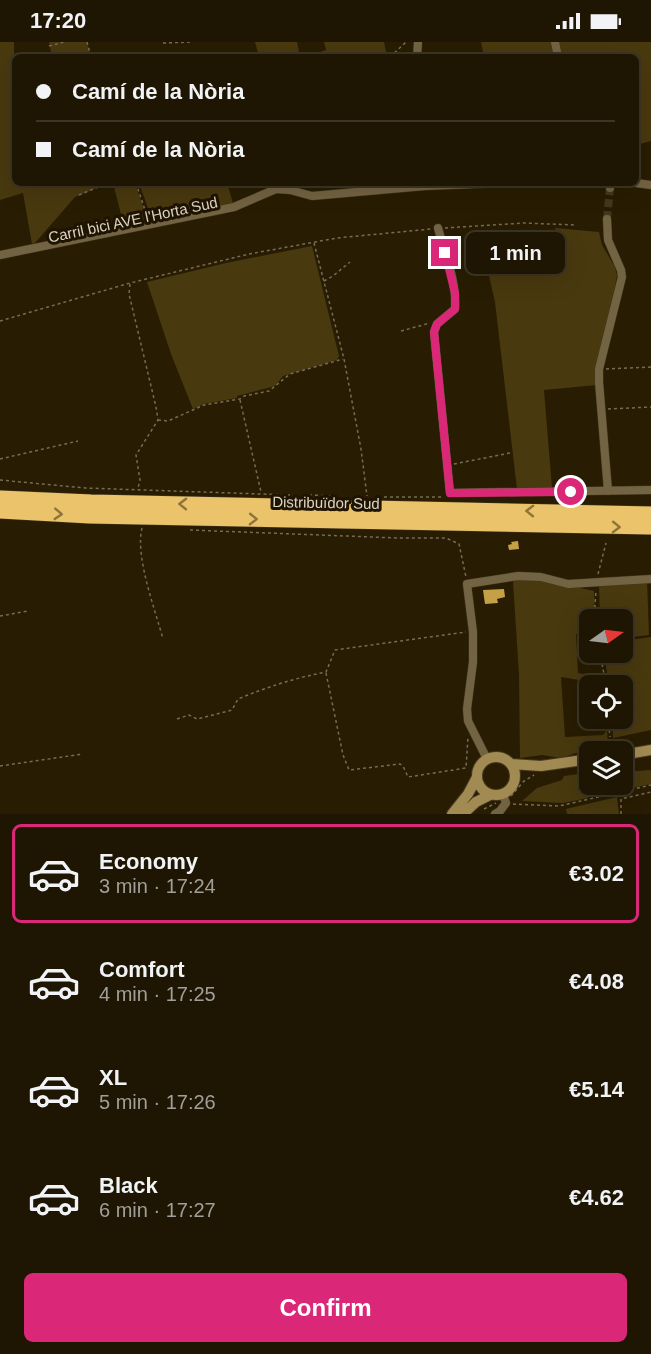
<!DOCTYPE html>
<meta charset="utf-8">
<style>
body{margin:0;font-family:Arial,sans-serif;background:#2b2311;color:#f1f3f6;height:100vh;display:flex;flex-direction:column;font-size:22px;white-space:nowrap}
*{box-sizing:border-box;margin:0}
p{font-size:20px;color:#a19f99}
.icon{flex:none;width:33px;height:33px;fill:none;stroke:currentColor;stroke-width:2;stroke-linecap:round;stroke-linejoin:round}
.map{position:relative;height:772px;overflow:hidden}
.side{display:flex;flex-direction:column;background:#1e1602;flex:1}
.side>*{flex:none}
.banner{position:absolute;left:12px;top:12px;width:627px;height:132px;border-radius:9px;box-shadow:0 6px 24px #0002,0 0 0 2px #3c3524;display:grid;align-content:center;height:132px;padding:0 24px;background:#1e1602}
.needle{width:39px;rotate:76deg}
.tools{position:absolute;left:579px;top:567px;display:grid;gap:12px}
.tools a{display:grid;place-items:center;width:54px;height:54px;border-radius:9px;background:#1e1602;box-shadow:0 6px 24px #0002,0 0 0 2px #3c3524;font-size:30px}
.end{position:absolute;width:27px;height:27px;margin:-14px;border:8px solid #db2777;background:#fff;box-shadow:0 0 0 3px #fff}
.from{border-radius:50%}
.bubble{position:absolute;height:42px;border-radius:9px;background:#1e1602;box-shadow:0 6px 24px #0002,0 0 0 2px #3c3524;font-size:20px;font-weight:800;line-height:42px;text-align:center}
.banner b{display:flex;align-items:center;gap:21px;height:57px;font-size:22px}
.banner b+b{border-top:2px solid #3c3524}
.banner i{width:15px;height:15px;background:#f1f3f6}
ul{padding:10px 0 0;list-style:none}
li{display:flex;align-items:center;gap:18px;height:99px;margin:0 12px 9px;padding:0 12px;border:3px solid transparent;border-radius:9px}
li div{flex:1}
li b{display:block;font-size:22px}
li em{font-style:normal;font-weight:800}
li.selected{border-color:#db2777}
li>.icon{width:54px;height:54px;stroke-width:1.5}
.action{display:flex;gap:12px;margin-top:auto;padding:12px 24px}
.action a{flex:1;height:69px;border-radius:9px;background:#db2777;color:#fff;font-size:24px;font-weight:800;line-height:69px;text-align:center}
.status{display:flex;justify-content:space-between;align-items:center;height:42px;padding:0 30px;background:#1e1602;direction:ltr}
.status svg{height:16px;fill:currentColor}
.map>svg:first-child{display:block}
</style>
<div class="status"><b>17:20</b><svg viewBox="0 0 49 12"><path d="M0 12V9h3v3zM5 12V6h3v6zM10 12V3h3v9zM15 12V0h3v12zM26 1h20v11H26zM47 4h2v5h-2z"/></svg></div>
<div class="map">
<svg width="651" height="772" viewBox="0 0 651 772">
<rect width="100%" height="100%" fill="#281d02"/>
<path fill="#49390f" d="M0,0H14L15,141H109L75,155L35,201L32,202L23,151L0,158Z
M49,0H87L90,15H52Z
M255,0H297L300,15H259Z
M324,0H384L387,14L305,15L326,8Z
M481,0H552L554,15H484Z
M558,0H651V99L636,103V15H561Z
M113,141H135L148,179L124,184Z
M139,141H227L233,161L157,175L149,169Z
M555,186L599,190L602,203L615,225L617,234L597,343L544,348L552,446L517,447L495,260L487,225L560,206Z
M312,204L339,314L337,318L283,334L275,344L237,354V356L204,362L193,367L171,312L147,240L226,221Z
M519,536H534L594,549L595,577L590,578L589,594L576,592L578,631L603,636V642L561,635L565,695L603,693L607,688L608,703L585,708L561,716L542,713L520,716L519,632L513,540Z
M647,538L649,593L623,596L622,578L600,577L599,541Z
M651,595V688L613,696L612,677L622,676V644L609,643L604,611L622,610L623,599Z
M651,728V742L617,749V743L622,742L623,730Z
M586,731L588,756L563,761L522,759L537,746L562,738L564,734Z
M617,755L619,772H567L566,767Z"/>
<path fill="#c6a046" d="M518,499L519,507L509,508L508,503L512,502L511,500Z
M504,547L505,555L497,557L498,561L485,562L483,548Z"/>
<g fill="none" stroke-linecap="round" stroke-linejoin="round">
<path stroke="#43381f" stroke-width="8" stroke-dasharray="8 4" stroke-linecap="butt" d="M607,177L610,146"/>
<defs>
<path id="street" d="M555,0L558,15
M417,15L418,0
M518,141H570
M636,141L651,143
M610,146V141
M607,177L608,198L621,228L622,235L599,327V340L608,449
M438,186C445,212 457,240 455,267L437,282L434,290L450,451L651,448
M0,213L234,165L276,147L290,148L312,154L425,144L501,141
M487,717L468,679L467,667L473,620V590L467,542L518,534L541,535L568,542L651,537
M495,772L500,769L506,761L503,752"/>
<path id="secondary" d="M622,713L651,708
M477 734a19 19 0 1 1 38 0a19 19 0 1 1-38 0Z
M511,722L541,724L590,717
M452,772L468,752L477,735
M463,772L476,760L490,753"/>
<path id="highway" d="M0,456L91,460L651,472
M0,469L90,474L651,485"/>
</defs>
<use href="#street" stroke="#453a21" stroke-width="9"/>
<use href="#secondary" stroke="#453a21" stroke-width="12"/>
<use href="#highway" stroke="#453a21" stroke-width="16"/>
<path stroke="#766c57" stroke-width="1.5" stroke-dasharray="3 3" stroke-linecap="butt" d="M87,0L91,15
M163,1L193,0
M49,4L64,0
M390,15L406,0
M136,141L147,174
M575,144H587L591,141
M79,153L108,141
M445,186L524,181L576,183
M314,201L344,317L361,407L367,454
M324,239L333,234L350,220
M130,242L129,252L156,365L158,378L136,413L140,438L138,446
M0,279L130,241L249,212L337,196L431,187
M401,289L430,281
M606,327L651,325
M240,358L261,450
M608,367L651,365
M158,378L168,379L204,363L240,357L244,354L269,349L290,332L343,317
M0,417L78,399
M454,422L510,411
M0,438L85,446L290,453
M309,453L337,454
M378,455H442
M142,486C135,515 155,567 163,597
M190,488L398,496H446L459,502L466,535
M598,532L606,501
M0,574L28,569
M594,578L596,549
M600,610L606,644
M326,631L343,713L349,728L400,722L403,724L408,735L466,726L468,695
M608,676L610,695
M177,677L189,673L197,677L232,668L238,657C267,645 295,636 326,630L335,608L466,590
M0,724L83,712
M613,742L614,751
M511,754L524,739L534,733
M513,762L559,764L651,743
M484,767L496,761
M621,772V757L651,750"/>
<use href="#street" stroke="#726342" stroke-width="8"/>
<use href="#secondary" stroke="#a28a53" stroke-width="10"/>
<use href="#highway" stroke="#eac36a" stroke-width="15"/>
</g>
<defs><path id="oneway-chevron" d="M-2-3.5L2.5 0L-2 3.5" fill="none" stroke-width="1.6" stroke-linecap="round" stroke-linejoin="round" transform="scale(1.5)"/></defs>
<g stroke="#8f743a">
<use href="#oneway-chevron" transform="translate(183 462) rotate(-179)"/>
<use href="#oneway-chevron" transform="translate(530 469) rotate(-179)"/>
<use href="#oneway-chevron" transform="translate(58 472) rotate(3)"/>
<use href="#oneway-chevron" transform="translate(253 477) rotate(1)"/>
<use href="#oneway-chevron" transform="translate(616 485) rotate(1)"/>
</g>
<g fill="none" stroke-linecap="round" stroke-linejoin="round">
<path stroke="#db2777" stroke-width="8" d="M445,211L455,251V267L437,282L434,290L450,451L571,450"/>
</g>
<g text-anchor="middle" stroke-width="6" stroke-linejoin="round" paint-order="stroke">
<g font-size="15" fill="#dbd3c4" stroke="#1f1400">
<text transform="translate(133 178) rotate(-12)" y="5">Carril bici AVE l'Horta Sud</text>
<text transform="translate(326 461) rotate(1)" y="5">Distribuïdor Sud</text>
</g>
</g>
</svg>
<div class="tools">
<a><svg class="needle" viewBox="-14 -14 28 28"><path d="M0-13l5 13h-10z" fill="#e53935"/><path d="M0 13l5-13h-10z" fill="#a19f99"/></svg></a>
<a><svg class="icon" aria-label="locate" viewBox="0 0 24 24"><circle cx="12" cy="12" r="6"/><path d="M12 2v4M12 18v4M2 12h4M18 12h4"/></svg></a>
<a><svg class="icon" aria-label="layers" viewBox="0 0 24 24"><path d="M12 4l9 5-9 5-9-5zM3 14l9 5 9-5"/></svg></a>
</div>
<i class="end from" style="left:571px;top:450px"></i>
<i class="end" style="left:445px;top:211px"></i>
<div class="bubble" style="left:466px;top:190px;width:99px">1 min</div>
<div class="banner">
<b><i class="from"></i>Camí de la Nòria</b>
<b><i></i>Camí de la Nòria</b>
</div>
</div>
<section class="side">
<ul>
<li class="selected"><svg class="icon" aria-label="car" viewBox="0 0 24 24"><path d="M5 17H2v-5l4-1 3-4h7l3 4 3 1v5h-3M9 17h6M6 11h13"/><circle cx="7" cy="17" r="2"/><circle cx="17" cy="17" r="2"/></svg><div><b>Economy</b><p>3 min · 17:24</p></div><em>€3.02</em></li>
<li><svg class="icon" aria-label="car" viewBox="0 0 24 24"><path d="M5 17H2v-5l4-1 3-4h7l3 4 3 1v5h-3M9 17h6M6 11h13"/><circle cx="7" cy="17" r="2"/><circle cx="17" cy="17" r="2"/></svg><div><b>Comfort</b><p>4 min · 17:25</p></div><em>€4.08</em></li>
<li><svg class="icon" aria-label="car" viewBox="0 0 24 24"><path d="M5 17H2v-5l4-1 3-4h7l3 4 3 1v5h-3M9 17h6M6 11h13"/><circle cx="7" cy="17" r="2"/><circle cx="17" cy="17" r="2"/></svg><div><b>XL</b><p>5 min · 17:26</p></div><em>€5.14</em></li>
<li><svg class="icon" aria-label="car" viewBox="0 0 24 24"><path d="M5 17H2v-5l4-1 3-4h7l3 4 3 1v5h-3M9 17h6M6 11h13"/><circle cx="7" cy="17" r="2"/><circle cx="17" cy="17" r="2"/></svg><div><b>Black</b><p>6 min · 17:27</p></div><em>€4.62</em></li>
</ul>
<div class="action"><a>Confirm</a></div>
</section>
